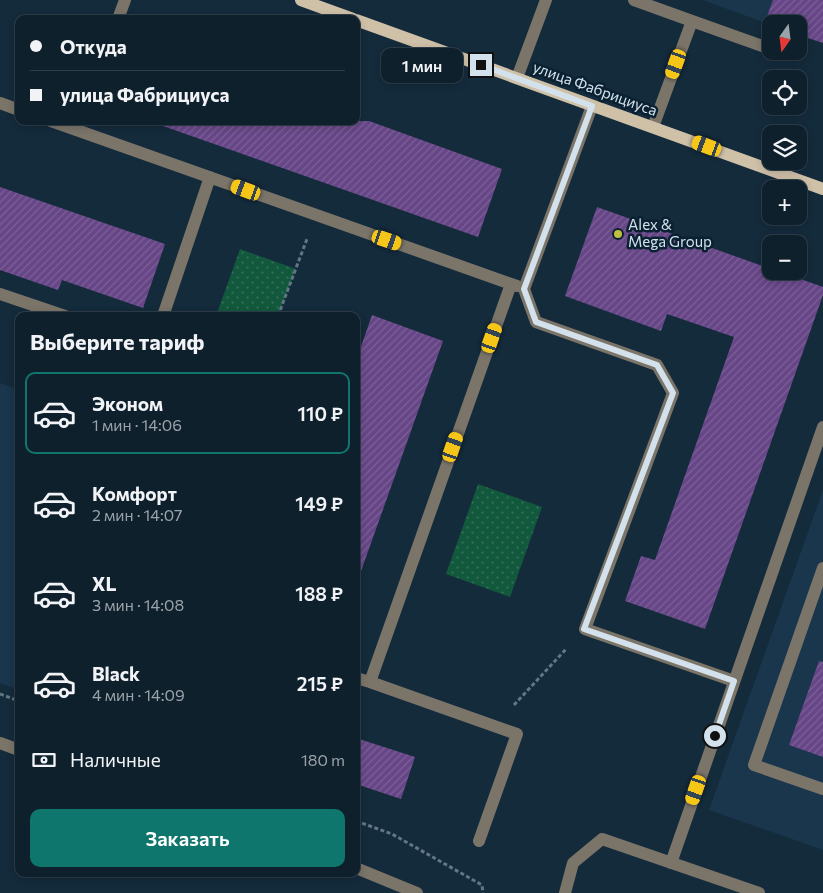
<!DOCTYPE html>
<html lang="ru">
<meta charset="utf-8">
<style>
body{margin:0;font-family:Commissioner,sans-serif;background:#1d2d39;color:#f1f3f6;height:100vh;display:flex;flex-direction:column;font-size:19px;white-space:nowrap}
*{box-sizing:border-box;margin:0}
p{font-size:16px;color:#9ba3aa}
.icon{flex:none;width:28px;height:28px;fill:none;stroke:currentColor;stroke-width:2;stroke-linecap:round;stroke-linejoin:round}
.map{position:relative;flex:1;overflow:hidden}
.sheet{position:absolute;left:15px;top:312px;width:345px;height:565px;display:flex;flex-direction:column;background:#0f202d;border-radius:10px;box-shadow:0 2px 8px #0003,0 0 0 1px #2f3e49}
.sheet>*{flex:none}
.guide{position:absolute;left:15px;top:15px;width:345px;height:110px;border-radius:10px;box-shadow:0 2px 8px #0003,0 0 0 1px #2f3e49;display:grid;align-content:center;height:110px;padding:0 15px;background:#0f202d}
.needle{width:32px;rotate:194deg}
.buttons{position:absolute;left:762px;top:15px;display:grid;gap:10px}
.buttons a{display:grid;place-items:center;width:45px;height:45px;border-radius:10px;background:#0f202d;box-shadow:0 2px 8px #0003,0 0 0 1px #2f3e49;font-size:25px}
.end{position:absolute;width:22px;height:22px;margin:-11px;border:6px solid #d3e1ec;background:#111;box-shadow:0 0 0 2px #111}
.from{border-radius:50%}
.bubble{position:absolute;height:35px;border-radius:10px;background:#0f202d;box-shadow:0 2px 8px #0003,0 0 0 1px #2f3e49;font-size:16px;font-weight:600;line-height:35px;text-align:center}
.car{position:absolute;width:15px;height:30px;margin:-15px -8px;border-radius:6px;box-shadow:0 0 4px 1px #0007;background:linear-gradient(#f5c518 24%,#345 0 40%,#f5c518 0 76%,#345 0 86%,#f5c518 0)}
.guide b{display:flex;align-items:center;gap:18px;height:48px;font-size:19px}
.guide b+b{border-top:1px solid #2f3e49}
.guide i{width:12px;height:12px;background:#f1f3f6}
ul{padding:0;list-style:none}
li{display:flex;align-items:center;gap:15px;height:82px;margin:0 10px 8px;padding:0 5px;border:2px solid transparent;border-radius:10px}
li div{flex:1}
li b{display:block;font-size:19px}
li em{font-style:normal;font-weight:600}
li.selected{border-color:#0f766e}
li>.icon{width:45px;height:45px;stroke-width:1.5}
h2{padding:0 15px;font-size:22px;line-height:60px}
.pay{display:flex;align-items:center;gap:12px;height:55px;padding:0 15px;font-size:19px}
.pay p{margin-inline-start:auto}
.primary-button{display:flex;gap:10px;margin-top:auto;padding:10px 15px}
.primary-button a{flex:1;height:58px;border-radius:10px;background:#0f766e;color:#fff;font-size:20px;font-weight:600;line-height:58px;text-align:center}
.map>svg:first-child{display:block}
</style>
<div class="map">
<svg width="823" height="893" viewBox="0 0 823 893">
<defs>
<pattern id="park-dots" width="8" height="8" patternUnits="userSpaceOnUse" patternTransform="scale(1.25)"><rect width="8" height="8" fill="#12583c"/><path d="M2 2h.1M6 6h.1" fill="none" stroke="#347058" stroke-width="1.8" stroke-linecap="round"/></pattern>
<pattern id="building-hatch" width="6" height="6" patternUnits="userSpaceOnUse" patternTransform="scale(1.25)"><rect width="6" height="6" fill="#674687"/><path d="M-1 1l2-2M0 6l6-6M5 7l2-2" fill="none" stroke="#7c6098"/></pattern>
</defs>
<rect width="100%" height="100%" fill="#142b3c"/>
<path fill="#19364c" d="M703,0H823V43L799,35V24L771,25Z
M0,383L19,390V690L0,683Z
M823,490V850L709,810Z"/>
<path fill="url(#park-dots)" d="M240,249L296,269L278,316H216Z
M478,484L542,507L510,597L446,574Z"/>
<path fill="url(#building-hatch)" d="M773,0H823V43L799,35V24L771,25L765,22Z
M164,121H369L502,169L478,237L163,126Z
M0,187L165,244L143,308L62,280L58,290L0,270Z
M597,207L771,269V271H778L823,287V295L705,629L625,601L641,556L655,560L734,337L667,314L661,331L565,296Z
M372,315L443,341L360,574H356V361Z
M819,661L823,662V757L789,745Z
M356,738L415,757L401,799L356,784Z"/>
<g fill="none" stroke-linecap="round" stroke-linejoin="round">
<path stroke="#637684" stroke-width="3" stroke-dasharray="4 2.5" stroke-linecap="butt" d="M278,316L307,239
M0,694L19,701
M514,705L567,648
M356,821L392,834L482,885L483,893"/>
<path stroke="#7b7469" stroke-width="12" d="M634,0L692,21L653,127
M118,19L125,0
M692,21L771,49
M517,78L546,0
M0,103L19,110
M592,106L524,289L536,322L657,365L673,393L585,629L734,681
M51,121L517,286
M0,294L65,316
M163,316L210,177
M823,568L754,765L823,789
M356,678L370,682
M0,743L19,750
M479,841L517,734L370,682L511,284
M671,863L823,427
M356,868L417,893
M565,893L573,863L602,839L759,893"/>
<path stroke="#cfc0a8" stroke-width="12" d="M301,0L353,19
M356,20L823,189"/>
</g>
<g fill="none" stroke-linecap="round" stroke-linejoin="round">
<path stroke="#d3e1ec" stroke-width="6" d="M481,65L592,106L524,289L536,322L657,365L673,393L584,629L734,681L715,736"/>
</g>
<circle fill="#c1be40" stroke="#0a2132" stroke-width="2" cx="618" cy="234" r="5"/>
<g text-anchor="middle" stroke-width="5" stroke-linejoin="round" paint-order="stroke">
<g font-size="15" fill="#d3e1ec" stroke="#0a2132">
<text transform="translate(595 89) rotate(20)" y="5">улица Фабрициуса</text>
</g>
<g font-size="15" fill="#d3e1ec" stroke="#0a2132" text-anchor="start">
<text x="628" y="230">Alex &amp;<tspan x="628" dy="17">Mega Group</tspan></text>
</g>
</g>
</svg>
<div class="buttons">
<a><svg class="needle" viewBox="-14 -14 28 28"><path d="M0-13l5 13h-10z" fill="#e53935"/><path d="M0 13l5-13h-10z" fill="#9ba3aa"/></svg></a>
<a><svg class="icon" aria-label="locate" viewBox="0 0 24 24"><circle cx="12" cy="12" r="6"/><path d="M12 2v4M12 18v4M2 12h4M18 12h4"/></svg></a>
<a><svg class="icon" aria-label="layers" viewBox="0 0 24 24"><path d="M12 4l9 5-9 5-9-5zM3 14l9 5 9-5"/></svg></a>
<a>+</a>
<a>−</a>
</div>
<i class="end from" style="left:715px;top:736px"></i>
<i class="end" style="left:481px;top:65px"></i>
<div class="bubble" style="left:381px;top:48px;width:82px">1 мин</div>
<i class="car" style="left:676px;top:64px;rotate:200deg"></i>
<i class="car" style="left:707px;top:146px;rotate:290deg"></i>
<i class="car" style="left:246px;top:190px;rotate:290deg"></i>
<i class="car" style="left:387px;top:240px;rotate:109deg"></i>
<i class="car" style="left:492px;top:338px;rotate:19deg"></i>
<i class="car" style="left:453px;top:447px;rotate:19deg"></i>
<i class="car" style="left:696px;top:790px;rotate:199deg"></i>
<div class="guide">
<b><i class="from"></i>Откуда</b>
<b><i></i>улица Фабрициуса</b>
</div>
<section class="sheet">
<h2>Выберите тариф</h2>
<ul>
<li class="selected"><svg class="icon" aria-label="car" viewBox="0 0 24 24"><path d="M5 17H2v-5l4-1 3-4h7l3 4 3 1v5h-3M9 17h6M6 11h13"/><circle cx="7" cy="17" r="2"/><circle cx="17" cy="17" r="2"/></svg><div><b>Эконом</b><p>1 мин · 14:06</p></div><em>110 ₽</em></li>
<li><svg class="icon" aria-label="car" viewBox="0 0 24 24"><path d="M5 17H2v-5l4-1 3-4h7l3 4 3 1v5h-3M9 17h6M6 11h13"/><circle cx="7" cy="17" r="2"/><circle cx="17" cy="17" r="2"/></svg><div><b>Комфорт</b><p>2 мин · 14:07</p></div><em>149 ₽</em></li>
<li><svg class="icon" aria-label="car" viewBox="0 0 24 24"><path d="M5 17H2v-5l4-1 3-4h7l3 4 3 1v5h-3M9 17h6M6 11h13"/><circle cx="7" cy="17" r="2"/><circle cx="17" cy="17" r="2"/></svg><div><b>XL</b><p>3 мин · 14:08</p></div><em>188 ₽</em></li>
<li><svg class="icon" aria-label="car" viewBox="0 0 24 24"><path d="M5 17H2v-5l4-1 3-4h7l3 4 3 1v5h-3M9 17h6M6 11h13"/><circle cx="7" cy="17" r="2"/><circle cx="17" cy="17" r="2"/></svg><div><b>Black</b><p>4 мин · 14:09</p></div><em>215 ₽</em></li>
</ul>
<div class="pay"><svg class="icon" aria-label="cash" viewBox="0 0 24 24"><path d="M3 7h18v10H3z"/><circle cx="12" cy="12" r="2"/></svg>Наличные<p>180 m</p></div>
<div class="primary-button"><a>Заказать</a></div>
</section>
</div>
